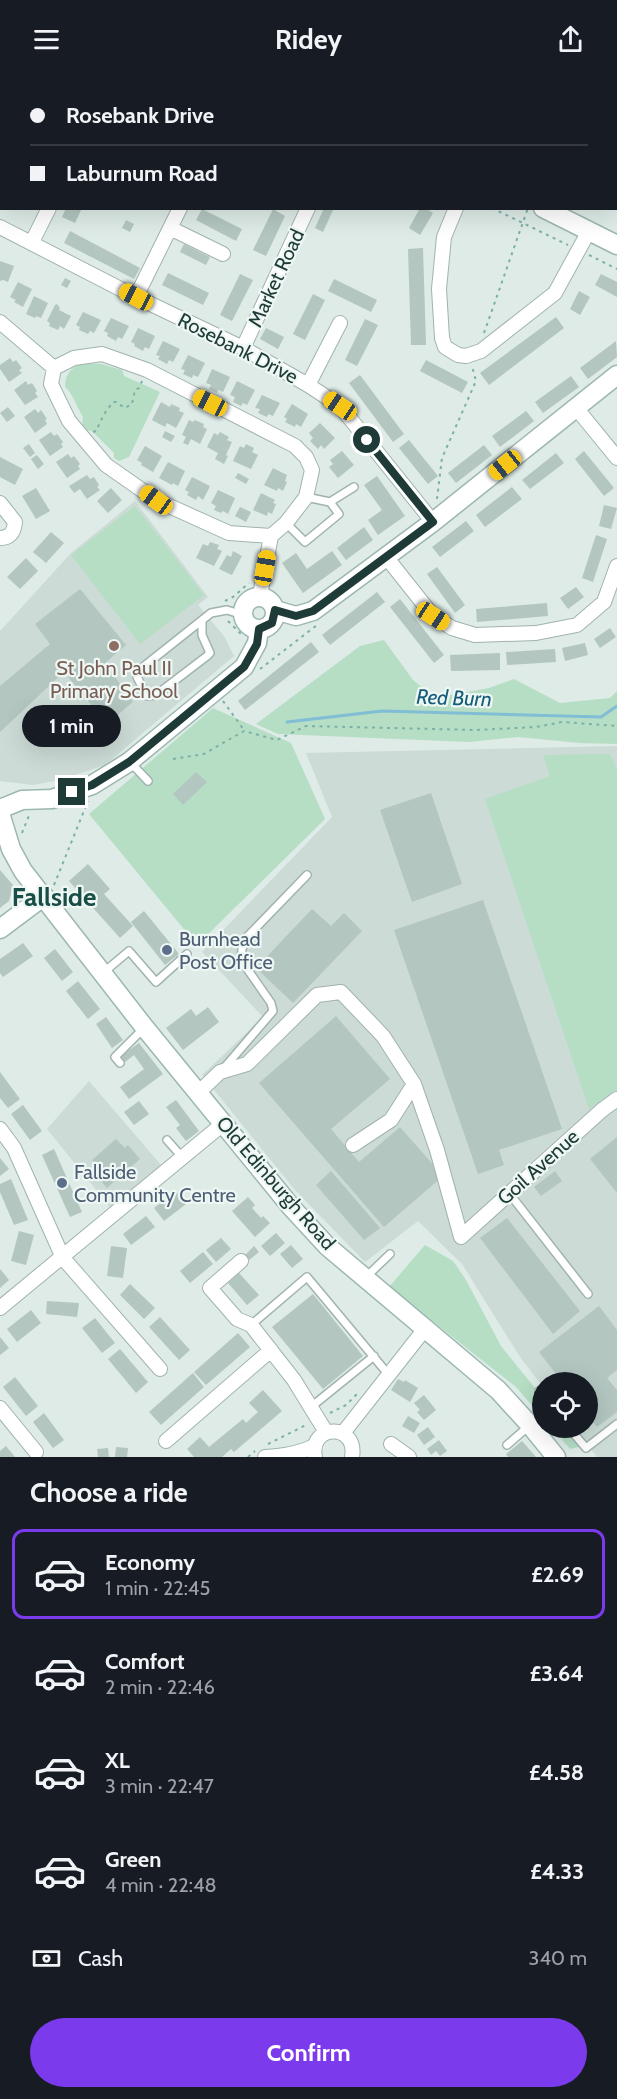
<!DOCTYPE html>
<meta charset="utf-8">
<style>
body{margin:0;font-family:Cabin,sans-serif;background:#20242c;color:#f1f3f6;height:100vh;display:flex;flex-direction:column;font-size:22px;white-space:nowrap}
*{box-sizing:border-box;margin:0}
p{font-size:20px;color:#9ea1a6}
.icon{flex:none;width:33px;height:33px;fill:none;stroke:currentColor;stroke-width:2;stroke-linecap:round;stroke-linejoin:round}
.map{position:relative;height:1379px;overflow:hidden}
.panel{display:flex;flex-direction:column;background:#171b24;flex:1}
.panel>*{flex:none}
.hud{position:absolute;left:0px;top:0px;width:618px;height:132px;box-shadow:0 6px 24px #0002;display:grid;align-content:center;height:132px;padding:0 30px;background:#171b24}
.buttons{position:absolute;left:532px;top:1294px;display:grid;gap:12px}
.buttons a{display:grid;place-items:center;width:66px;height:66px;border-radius:50%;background:#171b24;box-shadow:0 6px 24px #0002;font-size:30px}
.end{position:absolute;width:27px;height:27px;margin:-14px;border:8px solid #1e3b37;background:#fff;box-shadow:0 0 0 3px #fff}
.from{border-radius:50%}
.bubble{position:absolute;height:42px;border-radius:21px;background:#171b24;box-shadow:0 6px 24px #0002;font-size:20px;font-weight:800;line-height:42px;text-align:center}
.car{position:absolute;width:18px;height:36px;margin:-18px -9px;border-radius:8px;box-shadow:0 0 4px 2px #0007;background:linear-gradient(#f5c518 24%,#345 0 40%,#f5c518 0 76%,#345 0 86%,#f5c518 0)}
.hud b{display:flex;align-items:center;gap:21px;height:57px;font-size:22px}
.hud b+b{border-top:2px solid #363941}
.hud i{width:15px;height:15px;background:#f1f3f6}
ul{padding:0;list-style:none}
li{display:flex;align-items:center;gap:18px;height:90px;margin:0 12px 9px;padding:0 18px;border:3px solid transparent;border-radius:12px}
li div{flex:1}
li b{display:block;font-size:22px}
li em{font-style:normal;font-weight:800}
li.on{border-color:#7c3aed}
li>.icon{width:54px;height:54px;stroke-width:1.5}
h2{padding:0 30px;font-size:27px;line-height:72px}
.pay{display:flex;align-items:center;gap:15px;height:66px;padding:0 30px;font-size:22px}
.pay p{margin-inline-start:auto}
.cta{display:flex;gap:12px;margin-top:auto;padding:12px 30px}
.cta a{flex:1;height:69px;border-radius:36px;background:#7c3aed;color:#fff;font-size:24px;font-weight:800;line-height:69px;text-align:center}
header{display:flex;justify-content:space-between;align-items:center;height:78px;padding:0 30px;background:#171b24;font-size:27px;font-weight:800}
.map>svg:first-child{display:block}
</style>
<header><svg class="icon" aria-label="menu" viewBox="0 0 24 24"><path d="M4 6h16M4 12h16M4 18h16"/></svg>Ridey<svg class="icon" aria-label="share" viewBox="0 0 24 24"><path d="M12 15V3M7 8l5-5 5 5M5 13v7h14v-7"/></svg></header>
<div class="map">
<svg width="617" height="1379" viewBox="0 0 617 1379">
<rect width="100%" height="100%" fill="#deebe7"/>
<path fill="#ccdbd6" d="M329,0H549L550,1L332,2Z
M135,423L208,519L198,527L224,558L234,578L105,687L60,702L33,707L0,703V553L71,475Z
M617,668V1379H597L574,1350H588V1305H543V1309L520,1279L462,1186L418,1143L365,1184L295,1112L202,997L263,939L202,874L332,739L306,675Z
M89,1003L161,1087L110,1129L47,1051Z"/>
<path fill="#b5dec5" d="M81,285L101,286L122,292L124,298L160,314L129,379L119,383L114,380V375L92,353L86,352L82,346L83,339C77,330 73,315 65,309C65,297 70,291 81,285Z
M135,428L204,517L140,566L71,477Z
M384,562L413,602L435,620L489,610L514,601L560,625L610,620L617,613V666L580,665L518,659L469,664L278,656L256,646L360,568Z
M213,630L291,665L325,741L197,867L89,736Z
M610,676L617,692V1011L589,1031L485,721L550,698L543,677Z
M425,1167L453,1183L466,1202L501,1268L543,1320V1340L516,1309L389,1209Z
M552,1350H567L582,1368L570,1371Z"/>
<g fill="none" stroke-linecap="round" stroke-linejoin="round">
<path stroke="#81bdd4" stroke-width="3" d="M287,644L382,633L601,639L617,628"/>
</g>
<path fill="#b3c6c0" d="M66,130H82L75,145L62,139Z
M324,130H334L323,154L315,150Z
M420,130H425L433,135L420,157L409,150Z
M202,131L242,151L236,163L196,142Z
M273,131L285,138L266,178L253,172Z
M126,142L134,146L130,154L122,150Z
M70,153L140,190L134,201L64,165Z
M184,166L210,179L206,187L180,174Z
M423,170L426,267H411L408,171Z
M0,183L14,188L8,204L3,202L0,203Z
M168,195L209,215L203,227L162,207Z
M240,196L253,202L232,243L220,237Z
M601,196L617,204V219L595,207Z
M65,200L71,203L67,210L61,207Z
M334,201L377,222L371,234L328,213Z
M18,204L32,211L23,229L14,224L16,222L10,219Z
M579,213L590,219L580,237L570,231Z
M313,216L325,222L305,262L293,256Z
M34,218L48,225L41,240L36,238L35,240L26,236Z
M57,226L60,230L59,232L71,238L64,251L60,248L58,252L49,248L50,245L47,243L55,227Z
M83,234L101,242L94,255L90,253L88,256L79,252L80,249L76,247Z
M556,239L564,250L489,307L480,295Z
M111,240L129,248L122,261L118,259L116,263L107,258L108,255L104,253Z
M365,241L378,247L357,288L345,282Z
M138,250L155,258L149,271L145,269L143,273L134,268L135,266L131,264Z
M266,250L284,259L278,271L260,261Z
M163,263L180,271L173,284L169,282L167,286L158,281L160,278L156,277Z
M616,263L617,279L588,301L580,290Z
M188,277L205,285L198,299L193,297L192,300L183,296L185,292L181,291Z
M10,280L13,284L16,282L22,290L19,292L22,295L9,304L0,291V287Z
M426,282L468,304L462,315L420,293Z
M212,291L230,299L223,314L218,312L217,315L209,311L211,307L206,305Z
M360,297L404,356L393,364L349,305Z
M571,298L579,309L543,335L535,324Z
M26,303L28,307L32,305L37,313L35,315L38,319L25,327L14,312Z
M237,303L255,312L247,327L243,325L241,328L233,324L235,319L230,317Z
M262,317L280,325L273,338L268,336L267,339L258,335L260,331L255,330Z
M161,324L170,329L171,326L180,330L179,333L184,335L176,350L167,345L165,349L152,342Z
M292,326L308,336L301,349L296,346L295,349L285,344L287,341L284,339Z
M8,329L15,338L7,344L0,335Z
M35,331L38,335L41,332L47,341L45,342L47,346L35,355L24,339Z
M526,333L534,343L500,369L492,358Z
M189,342L193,344L195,342L204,346L203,349L207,351L200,366L191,361L188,367L183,365L186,359L182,357Z
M320,345L335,360L324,371L321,367L318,371L310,363L313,360L309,355Z
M165,353L175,358L171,364L162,359Z
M51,354L54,358L57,356L63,364L61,366L63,369L50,378L39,362Z
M220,354L229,359L227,362L232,364L226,377L228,378L224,386L215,381L218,375L207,369L214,355L218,357Z
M409,362L438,398L428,406L399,370Z
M29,366L35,375L30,379L23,370Z
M246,366L254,370L252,374L258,377L251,391L233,383L240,368L244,370Z
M484,367L492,377L456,405L448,395Z
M145,368L162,378L153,394L141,387L142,385L137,382Z
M342,373L354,387L338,400L329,389L333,386L330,382Z
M584,373L614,410L604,418L575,381Z
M556,375L564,385L530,411L522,402Z
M68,376L71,380L74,378L80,386L78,388L80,391L67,400L56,384Z
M37,377L44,386L38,391L31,381Z
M0,379L23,391L15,407L0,399Z
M168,384L185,393L178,408L173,405L172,407L159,400Z
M273,390L287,397L285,403L287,404L283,413L278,410L277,413L264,407Z
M238,395L249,401L246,406L235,400Z
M87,397L90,401L94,399L99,407L97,409L100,412L87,421L80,411L74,415L69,408Z
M377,398L405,438L378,457L368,442L382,432L364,407Z
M192,399L210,408L203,422L198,418L196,422L187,417L189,414L185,412Z
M512,409L522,421L485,449L476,437Z
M36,410L50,433L36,441L22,418Z
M111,410L122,422L108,435L97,423Z
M218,412L235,420L228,436L223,433L221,435L214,432L216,428L211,425Z
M261,415L275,422L273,425L276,426L272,436L268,434L267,438L253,432Z
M604,427L617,430L611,451L599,448Z
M240,429L251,434L246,444L235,438Z
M466,443L474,453L440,479L432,469Z
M364,449L373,462L346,482L337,470Z
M51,454L64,465L46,485L33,474Z
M596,457L607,461L593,504L582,500Z
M210,464L219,467L217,471L222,473L214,488L196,480L203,466L208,468Z
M233,473L242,478L232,497L219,491L227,477L231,479Z
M332,473L342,487L303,515L282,485L296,475L307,491Z
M26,480L38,493L20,511L7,499Z
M437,489L465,527L455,535L427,496Z
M576,509L584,519L568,531L560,520Z
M80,511L126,567L105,585L133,624L107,646L64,594L0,654V608L50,566L35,546Z
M377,514L385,524L330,567L322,557Z
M400,521L444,577L434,585L390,529Z
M547,525L548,538L477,544L476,531Z
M610,550L616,559L600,570L594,561Z
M311,564L319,574L245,632L238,623Z
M585,565L588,577L565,583L562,570Z
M555,571L556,584L507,587L506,574Z
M500,575V592L451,593L450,577Z
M196,694L207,704L183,727L173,716Z
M431,715L462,806L412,824L380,732Z
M88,786L110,811L104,816L133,848L120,860L69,803Z
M0,792L13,807L9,823L0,830Z
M483,822L562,1051L499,1072L504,1087L478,1096L394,852Z
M312,831L331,848L344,835L362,853L293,925L256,890Z
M144,833L179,876L165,887L131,844Z
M23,865L33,878L3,899L0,895V881Z
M55,871L73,894L62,903L44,880Z
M78,903L100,931L88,941L66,913Z
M208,929L219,944L183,972L166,950L191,931L196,938Z
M336,938L390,1001L331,1051L359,1084L400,1049L443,1098L384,1149L259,1005Z
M106,939L123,962L112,970L96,946Z
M139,965L163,996L129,1021L120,1009L144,991L134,977L125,984L121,978Z
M0,994L20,1021L8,1030L0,1020Z
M176,1022L199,1053L186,1063L176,1050L180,1047L166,1029Z
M139,1023L149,1036L134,1047L124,1034Z
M23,1027L42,1053L30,1062L11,1036Z
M617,1059V1115L590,1081Z
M116,1061L125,1070L128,1067L140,1081L107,1110L96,1097L101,1092L92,1082Z
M54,1071L82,1134L70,1139L42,1077Z
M0,1080L9,1091L0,1098Z
M331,1093L380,1150L364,1162L316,1107Z
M555,1093L562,1103L541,1118L534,1109Z
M11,1101L28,1142L14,1147L0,1114V1106Z
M176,1113L186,1126L164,1143L154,1130Z
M248,1119L255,1127L252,1130L261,1140L263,1138L270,1145L255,1159L232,1133Z
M146,1138L155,1149L131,1167L123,1156Z
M507,1140L580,1233L553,1256L480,1160Z
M19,1153L34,1157L26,1187L11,1183Z
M276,1155L285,1165L270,1178L261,1168Z
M221,1160L231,1171L216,1184L206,1172Z
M291,1167L303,1181L292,1190L280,1176Z
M111,1168L127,1170L123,1200L107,1198Z
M254,1168L259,1174L249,1182L245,1177Z
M203,1174L213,1186L190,1205L180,1193Z
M0,1191L9,1202L0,1210Z
M239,1195L259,1217L247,1227L228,1205Z
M130,1206L155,1230L144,1241L120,1217Z
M313,1216L363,1278L323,1311L272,1249Z
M47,1223L79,1225L77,1239L46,1236Z
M599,1228L617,1252V1292L607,1300L617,1312V1334L597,1349L588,1338V1305H563L539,1274Z
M31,1232L41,1245L17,1264L7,1251Z
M160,1239L190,1272L179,1282L149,1249Z
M95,1240L115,1265L102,1275L82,1250Z
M238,1255L250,1269L206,1307L194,1294Z
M0,1259L9,1270L0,1277Z
M120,1271L148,1304L136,1315L108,1281Z
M193,1295L204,1309L161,1347L149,1334Z
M15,1299L38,1328L26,1338L3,1309Z
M398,1301L404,1304L405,1302L418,1310L410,1324L391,1312Z
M263,1312L282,1333L234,1374L231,1371L222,1379H194L187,1371L200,1359L209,1369L243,1341L246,1345L258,1334L249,1325Z
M424,1317L436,1332L424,1342L417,1334L420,1332L414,1325Z
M44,1335L64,1362L53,1370L33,1344Z
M408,1338L420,1345L414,1355L402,1348Z
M428,1349L435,1359L424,1367L417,1357Z
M439,1362L447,1373L440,1378L436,1373L431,1377L427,1371Z
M522,1363L536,1379H508L506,1376Z
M6,1368L15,1379H0V1373Z
M116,1369L128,1370L127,1379H115Z
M108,1370L109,1379H98L97,1371Z"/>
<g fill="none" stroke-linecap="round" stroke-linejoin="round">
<defs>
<path id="lane" d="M356,0L357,2
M473,2L474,0
M509,2V0
M330,424L354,409
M286,445L305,464L339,436L330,424L306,419
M202,543V557L210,575L207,578L156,617L147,618L137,599L143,589L211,535L227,532L243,537
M131,685L148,703
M104,894L129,873L156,904L187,876
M120,985L115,979L144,950
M224,990L273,933L271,925L241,882L242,871L247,859L307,797
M167,1062L183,1080
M509,1115L588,1216
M366,1199L390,1176
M251,1247L307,1199L388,1296
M539,1313L543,1318
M311,1329L374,1278
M569,1350L586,1370L617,1346
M507,1367L530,1347"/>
<path id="street" d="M113,2L114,0
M244,2V0
M616,2H617
M0,17L2,18
M456,130L444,159L439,211L442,260L445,269L458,277L466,278L481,273L555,215L589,153
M0,149L136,219L243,270L308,307L340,328L433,444
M170,150L223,176
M32,164L49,130
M136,219L180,130
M0,244L54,290
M243,270L308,130
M308,307L340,245
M577,331L617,380
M0,425L15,444C14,454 10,460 0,460
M387,480L433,538L452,550L475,557L536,555L577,547L604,524L617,488
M262,519L261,512L271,458L229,455L156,422L106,387L69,343L51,306L54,290L74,280L102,276L147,292L295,368L306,379L312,392L306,419L286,445L271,458
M199,1014L220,994L247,986L317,917L341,914L383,958L414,1006L437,1072L461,1159L602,1032L617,1021
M0,1051L14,1070L63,1180L160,1291
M353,1067L391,1042L414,1006
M241,1183L210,1210L237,1241L251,1247L294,1302L326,1354
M0,1230L224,1045
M0,1330L36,1374
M343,1355L424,1252
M166,1363L271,1272
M391,1366L409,1379
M265,1379C282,1378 299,1376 314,1368
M315,1379C308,1346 358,1344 352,1379"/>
<path id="secondary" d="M279,0L282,2
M543,130L617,167
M243 535a16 16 0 1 1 32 0a16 16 0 1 1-32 0Z
M275,532L296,538L313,533L433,444L617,297
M0,731L22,722L52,721L92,707L129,684L244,589L257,565L259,551
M0,735L11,771L23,793L145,950L292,1130L327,1168L498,1312L530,1347L556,1379
M0,851L44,818"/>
</defs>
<use href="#lane" stroke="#a1b3af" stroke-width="10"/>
<use href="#street" stroke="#a1b3af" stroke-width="16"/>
<use href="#secondary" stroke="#9cb7b1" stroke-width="21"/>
<path stroke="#7cb1a7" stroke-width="2" stroke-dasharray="3 4.5" stroke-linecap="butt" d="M596,2V0
M492,130L568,167
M589,177L617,191
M484,255L528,130
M93,354L96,353L104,336L113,324H116L125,330L132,326L135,312L139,310L142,303
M437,421L442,380L476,303L472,288
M225,523L233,519L249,505
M228,543L243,558
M260,591L317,547
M223,623L244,652
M173,681L204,676L244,653L277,662L306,648L476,652L536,649L562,644L617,648
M22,755L30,735
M54,807L88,723
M330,1335L346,1327L357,1316
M268,1366L308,1346
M248,1379L255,1373"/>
<use href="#lane" stroke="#fff" stroke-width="7"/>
<use href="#street" stroke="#fff" stroke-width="14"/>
<use href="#secondary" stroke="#fff" stroke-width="18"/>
</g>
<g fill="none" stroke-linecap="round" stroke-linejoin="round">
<path stroke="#1e3b37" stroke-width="8" d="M72,714L92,707L129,684L244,589L257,566L259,551L272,545L275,532L296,538L313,533L433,444L367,362"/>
</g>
<circle fill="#8d6e63" stroke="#eef7f4" stroke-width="2" cx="114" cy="568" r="6"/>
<g fill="#5c6f8a" stroke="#eef7f4" stroke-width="2">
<circle cx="167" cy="872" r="6"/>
<circle cx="62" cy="1105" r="6"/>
</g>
<g text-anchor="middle" stroke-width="4.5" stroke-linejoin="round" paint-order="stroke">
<g font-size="20" fill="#1e3b37" stroke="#eef7f4">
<text transform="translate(276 200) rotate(-65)" y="7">Market Road</text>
<text transform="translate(238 270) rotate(27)" y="7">Rosebank Drive</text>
<text transform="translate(538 1089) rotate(-42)" y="7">Goil Avenue</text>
<text transform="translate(276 1105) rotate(49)" y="7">Old Edinburgh Road</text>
</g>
<g font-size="20" fill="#785e54" stroke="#eef7f4">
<text x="114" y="597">St John Paul II<tspan x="114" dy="23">Primary School</tspan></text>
</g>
<g font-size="20" fill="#4e5e75" stroke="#eef7f4" text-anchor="start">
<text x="179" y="868">Burnhead<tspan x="179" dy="23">Post Office</tspan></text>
<text x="74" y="1101">Fallside<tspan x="74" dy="23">Community Centre</tspan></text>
</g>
<g font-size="21" font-style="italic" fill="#155d7a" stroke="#eef7f4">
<text transform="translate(454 620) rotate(2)" y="7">Red Burn</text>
</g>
<g font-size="26" font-weight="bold" fill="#194e48" stroke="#eef7f4">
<text x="54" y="828">Fallside</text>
</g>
</g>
</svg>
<div class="buttons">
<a><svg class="icon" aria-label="locate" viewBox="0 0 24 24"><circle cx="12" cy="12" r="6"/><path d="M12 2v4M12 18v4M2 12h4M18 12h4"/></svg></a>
</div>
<i class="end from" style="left:367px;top:362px"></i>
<i class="end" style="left:72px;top:714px"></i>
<div class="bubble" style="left:22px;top:627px;width:99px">1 min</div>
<i class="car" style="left:136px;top:219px;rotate:298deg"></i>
<i class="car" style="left:210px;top:325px;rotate:297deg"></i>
<i class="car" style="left:340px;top:328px;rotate:304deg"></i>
<i class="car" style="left:505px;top:387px;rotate:231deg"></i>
<i class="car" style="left:156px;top:422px;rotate:306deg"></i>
<i class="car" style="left:265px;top:490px;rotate:10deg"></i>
<i class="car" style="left:433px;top:538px;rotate:123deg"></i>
<div class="hud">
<b><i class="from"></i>Rosebank Drive</b>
<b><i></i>Laburnum Road</b>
</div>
</div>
<section class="panel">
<h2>Choose a ride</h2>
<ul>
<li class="on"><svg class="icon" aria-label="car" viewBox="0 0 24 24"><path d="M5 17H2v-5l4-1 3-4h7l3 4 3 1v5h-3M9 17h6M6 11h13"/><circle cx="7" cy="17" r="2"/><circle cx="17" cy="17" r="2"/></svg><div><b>Economy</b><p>1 min · 22:45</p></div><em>£2.69</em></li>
<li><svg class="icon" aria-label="car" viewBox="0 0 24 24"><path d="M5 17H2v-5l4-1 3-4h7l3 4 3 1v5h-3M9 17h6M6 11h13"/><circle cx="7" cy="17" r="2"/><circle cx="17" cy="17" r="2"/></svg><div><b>Comfort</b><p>2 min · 22:46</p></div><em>£3.64</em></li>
<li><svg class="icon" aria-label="car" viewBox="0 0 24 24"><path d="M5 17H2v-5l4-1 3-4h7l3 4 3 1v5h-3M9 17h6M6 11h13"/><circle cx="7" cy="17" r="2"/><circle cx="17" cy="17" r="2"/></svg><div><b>XL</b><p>3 min · 22:47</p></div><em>£4.58</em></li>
<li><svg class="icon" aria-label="car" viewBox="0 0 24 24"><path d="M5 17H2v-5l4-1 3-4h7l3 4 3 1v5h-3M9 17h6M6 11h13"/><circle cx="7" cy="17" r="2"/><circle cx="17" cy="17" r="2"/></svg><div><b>Green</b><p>4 min · 22:48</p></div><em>£4.33</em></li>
</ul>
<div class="pay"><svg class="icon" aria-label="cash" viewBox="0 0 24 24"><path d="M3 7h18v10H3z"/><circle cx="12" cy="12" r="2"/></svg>Cash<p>340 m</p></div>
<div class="cta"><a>Confirm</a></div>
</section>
